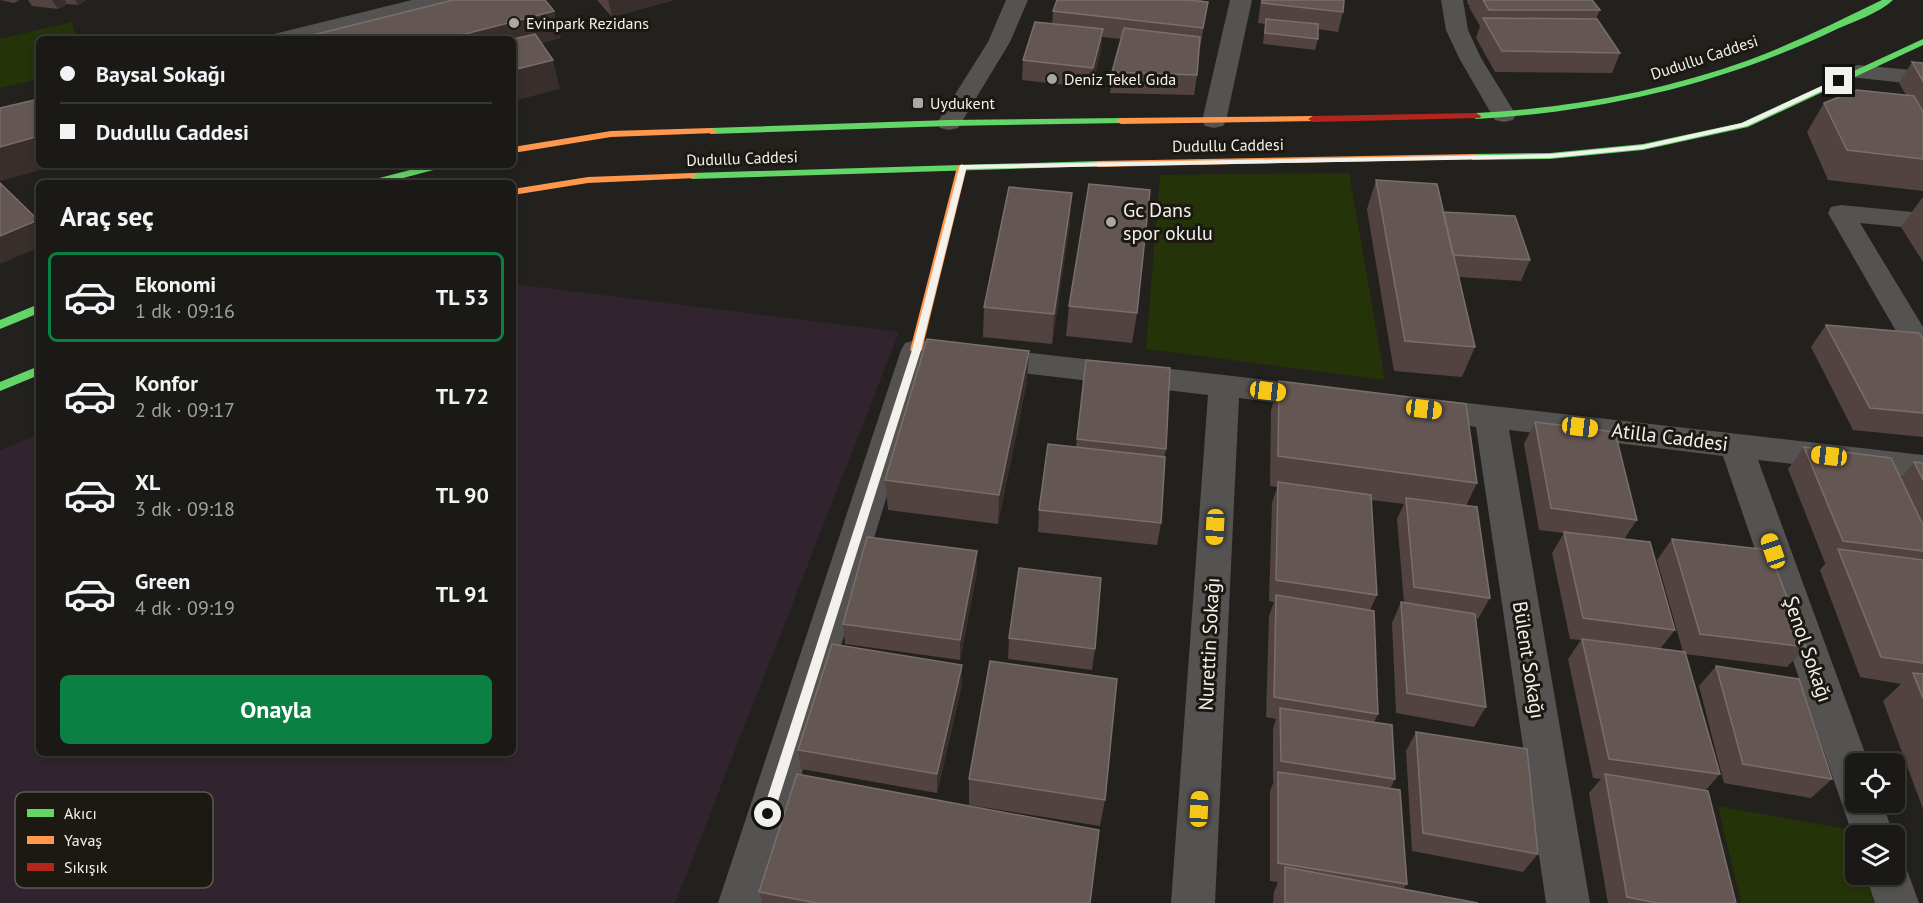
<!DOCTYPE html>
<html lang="tr">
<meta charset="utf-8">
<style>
body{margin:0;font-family:"PT Sans",sans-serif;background:#23221f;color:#f1f3f6;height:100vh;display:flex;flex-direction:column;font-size:22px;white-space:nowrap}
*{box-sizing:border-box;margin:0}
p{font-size:20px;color:#9fa0a1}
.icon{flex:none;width:33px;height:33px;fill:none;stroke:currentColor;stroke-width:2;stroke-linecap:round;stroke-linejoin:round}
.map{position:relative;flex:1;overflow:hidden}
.details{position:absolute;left:36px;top:180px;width:480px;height:576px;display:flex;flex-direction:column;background:#1a1916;border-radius:9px;box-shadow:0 3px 9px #0003,0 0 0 2px #383835}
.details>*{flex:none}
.banner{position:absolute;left:36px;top:36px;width:480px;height:132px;border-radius:9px;box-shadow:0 3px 9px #0003,0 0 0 2px #383835;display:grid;align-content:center;height:132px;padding:0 24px;background:#1a1916}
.buttons{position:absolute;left:1845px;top:753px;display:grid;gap:12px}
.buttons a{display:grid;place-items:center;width:60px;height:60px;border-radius:9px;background:#1a1916;box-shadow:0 3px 9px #0003,0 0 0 2px #383835;font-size:30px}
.end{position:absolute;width:27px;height:27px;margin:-14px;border:8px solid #f3f1ec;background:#111;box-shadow:0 0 0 3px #111}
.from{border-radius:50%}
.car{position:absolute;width:18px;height:36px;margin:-18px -9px;border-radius:8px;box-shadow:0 0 4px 2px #0007;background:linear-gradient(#f5c518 24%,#345 0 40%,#f5c518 0 76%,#345 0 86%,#f5c518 0)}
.banner b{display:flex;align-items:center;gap:21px;height:57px;font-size:22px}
.banner b+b{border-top:2px solid #383835}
.banner i{width:15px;height:15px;background:#f1f3f6}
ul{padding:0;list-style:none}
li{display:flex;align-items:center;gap:18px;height:90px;margin:0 12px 9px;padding:0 12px;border:3px solid transparent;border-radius:9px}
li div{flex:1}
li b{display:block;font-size:22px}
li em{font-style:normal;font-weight:700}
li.active{border-color:#0b8043}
li>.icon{width:54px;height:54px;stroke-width:1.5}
h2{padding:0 24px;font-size:27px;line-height:72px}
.primary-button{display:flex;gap:12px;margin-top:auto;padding:12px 24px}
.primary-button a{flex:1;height:69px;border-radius:9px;background:#0b8043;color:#fff;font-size:24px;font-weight:700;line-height:69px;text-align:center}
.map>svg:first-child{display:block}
</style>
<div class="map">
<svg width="1923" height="903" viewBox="0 0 1923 903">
<rect width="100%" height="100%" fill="#23211e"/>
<path fill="#32242e" d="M513,284L899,332L675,903H0V450L39,434V753H513Z"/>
<path fill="#253308" d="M72,22L76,39H39V79L0,88V39Z
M1349,173L1385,380L1146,349L1160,175Z
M1718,806L1851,830L1855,844L1856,874L1865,875L1874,903H1741Z"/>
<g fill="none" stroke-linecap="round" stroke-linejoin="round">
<path fill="#545352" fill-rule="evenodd" d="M412,0H449L446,5L309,39H271L274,34Z
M1006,0H1028L1010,42L958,128L949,130L940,128L937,123L988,42Z
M1230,0H1252L1226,121L1223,126L1214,128L1205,126L1202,121Z
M1441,0H1463L1468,30L1481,58L1516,115L1513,120L1504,122L1495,120L1492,115L1459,58L1446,30Z
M1858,65L1923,71V85L1850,77L1846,72L1850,67Z
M1841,205L1923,213V229L1860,223L1923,327V362L1912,359L1828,213L1831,207Z
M916,340L1321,386L1332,389L1337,397L1332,405L1321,408L1239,398L1215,903H1171L1208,395L928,362L762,903H718L901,350L905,343Z
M1423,398L1923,455V479L1758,460L1869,764H1856V802H1882L1894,836H1856V845L1723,456L1509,430L1590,903H1546L1476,427L1412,417L1407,409L1412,401Z
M1894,856L1903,859L1919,903H1875L1865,874H1894Z"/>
<path fill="#63d668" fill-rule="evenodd" d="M1882,0H1893C1879,13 1855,21 1837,29C1723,84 1601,112 1476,119L1471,116L1476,113C1570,108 1660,92 1749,60C1795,43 1838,21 1882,0Z
M1923,39V45L1748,127L1643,150L1550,159L1473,160L1468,157L1473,154L1550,153L1643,144L1741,123Z
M1121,118L1125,119V123L949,126L711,134L706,131L711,128L949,120Z
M1098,161L1103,164L1102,166L692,179L687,176L692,173Z
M429,165H446L445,167L384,183H367L368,181Z
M39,304V313L0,329V320Z
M39,366V375L0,391V382Z"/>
<path fill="#ff974d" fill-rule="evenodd" d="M1313,116L1318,119L1317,121L1121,124L1116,121L1121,118Z
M711,128L716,131L715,133L611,137L513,153V147L611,131Z
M1473,154L1477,155V159L1098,167L1093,164L1098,161Z
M962,164L967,167L922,350L916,354L910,350L957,167Z
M692,173L696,174V178L588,183L513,195V189L588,177Z"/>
<path fill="#b3261e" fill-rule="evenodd" d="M1476,113L1481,116L1480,118L1313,122L1308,119L1313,116Z"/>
</g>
<path fill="#524341" d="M0,0H19L14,3Z
M28,0H86L78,5L67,4L58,9L32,6Z
M597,0H674L612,17Z
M1056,0H1202V2H1208L1200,48H1199L1197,75L1194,95L1110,93L1112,72L1121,39L1102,37L1101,49L1092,88L1022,80L1023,60L1052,24L1053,11L1056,2Z
M1261,0H1344L1343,12L1338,32L1318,29V39L1315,50L1263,44L1265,24L1258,23Z
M1467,0H1592L1600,10L1596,19L1620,53L1612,73L1495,72L1476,38L1480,26L1469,7L1470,5H1468Z
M1912,62L1923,63V191L1828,180L1807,132L1824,103L1906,95L1899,83Z
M1376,180L1443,212L1530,260L1521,281L1458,277L1475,347L1462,377L1394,371L1367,209Z
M1922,198H1923V262L1901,227Z
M1070,222L1052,344L983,337L984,307Z
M1069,306L1137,313L1132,343L1066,336Z
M1826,325L1923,339V437L1853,430L1811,347Z
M1086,360L1166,449L1164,460L1161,523L1157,545L1038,532L1039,510L1076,447Z
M1027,381L998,524L888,510L885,480Z
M1279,381L1477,483L1466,506L1490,598L1478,619L1476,618L1486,707L1474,727L1396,713L1392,623L1401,602L1404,603L1397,519L1404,504L1371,500L1377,595L1370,610L1378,714L1374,722L1395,779L1390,789L1407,884L1403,889L1478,903H1273L1274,892L1278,882L1270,881V791L1274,781H1273V728L1276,719L1266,717L1269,616L1274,602L1269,601L1272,503L1277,487L1270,486L1271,411Z
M1535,422L1637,520L1624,539L1675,630L1660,649L1683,652L1657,560L1672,539L1806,647L1787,667L1685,654L1720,774L1705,791L1736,903H1608L1589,793L1601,779L1593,778L1568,659L1581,640L1570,639L1552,553L1564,533L1539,530L1524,444Z
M1804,447L1901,478L1914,462L1923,463V809L1883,701L1901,684L1860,677L1820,570L1826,563H1825L1788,469Z
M977,551V572L960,660L845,644L843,624Z
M1009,638L1095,649L1092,670L1008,659Z
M1716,666L1832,779L1811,798L1724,783L1699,686Z
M962,685L937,793L801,769L798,750Z
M1416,732L1538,854L1523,872L1412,851L1406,751Z
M969,779L1105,800L1100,826L969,805Z
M759,892L1090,903H763Z"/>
<path fill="#382e2b" d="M52,0H65L67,4L58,9Z
M75,0H86L78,5Z
M608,0H674L612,17Z
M554,11L561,38L513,51V39H446Z
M1103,29L1101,49L1092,88L1093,68Z
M553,60L560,89L513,101V70Z
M39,136V165H59L0,181V147Z
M1072,193L1070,222L1052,344L1054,314Z
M38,220L39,247L0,264V236Z
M1029,351L1027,381L998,524L999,495Z
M977,551V572L960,660V640Z
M962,665V685L937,793V774Z"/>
<path fill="#635653" stroke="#7a6e6b" stroke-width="1.5" d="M453,0H545L554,11L446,39H297Z
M1057,0H1187L1208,2L1203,28L1053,11Z
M1262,0H1344L1343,12L1262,3Z
M1483,0H1592L1600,10H1489Z
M1483,18L1597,19L1620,53L1502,51Z
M1266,19L1318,24V39L1265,33Z
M1035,22L1103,29L1093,68L1023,60Z
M1124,28L1200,37L1197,75L1112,72Z
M535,34L553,60L513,70V39Z
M1912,62L1923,63V81Z
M1857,90L1914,96L1923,112V159L1847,150L1824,103Z
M39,99V136L0,147V108Z
M1376,180L1437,184L1475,347L1405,341Z
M0,183L38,220L0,236Z
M1089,184L1150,190L1137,313L1069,306Z
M1009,187L1072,193L1054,314L984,307Z
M1443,212L1515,216L1530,260L1453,255Z
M1826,325L1919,333L1923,339V413L1870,408Z
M927,339L1029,351L999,495L885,480Z
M1086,360L1170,368L1166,449L1077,439Z
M1279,381L1466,404L1477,483L1278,456Z
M1535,422L1615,432L1637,520L1551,508Z
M1048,444L1165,457L1161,523L1039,510Z
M1804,447L1891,458L1923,525V551L1843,541Z
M1914,462L1923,463V480Z
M1278,482L1371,495L1377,595L1276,580Z
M1406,498L1477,507L1490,598L1414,587Z
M1564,532L1650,542L1675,630L1583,618Z
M867,537L977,551L960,640L843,624Z
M1672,539L1769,550L1806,647L1700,634Z
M1838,549L1923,560V663L1881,657Z
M1019,568L1101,578L1095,649L1009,638Z
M1276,595L1374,611L1378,714L1274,697Z
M1401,602L1475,614L1486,707L1407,693Z
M1582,639L1685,652L1720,774L1609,759Z
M832,644L962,665L937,774L798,750Z
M990,661L1117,679L1105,800L969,779Z
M1716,666L1799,679L1832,779L1743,764Z
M1913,673L1923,674V698Z
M1280,708L1392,725L1395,779L1281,761Z
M1416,732L1527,749L1538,854L1423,833Z
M1278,772L1400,790L1407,884L1278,863Z
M797,774L1099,830L1090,903H816L759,892Z
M1605,774L1708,791L1736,903H1657L1627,897Z
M1285,867L1478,903H1285Z"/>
<path fill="#f3f1ec" d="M1837,79L1843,81L1747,126L1643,149L1550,158L966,169L921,350L774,814L768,820L764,819L762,814L912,350L960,165L1550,154L1643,145L1742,123Z"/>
<g fill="#aaa8a4" stroke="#1c1912" stroke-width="2">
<circle cx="514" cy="23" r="6"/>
<circle cx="1052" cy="79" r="6"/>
<rect x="912" y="97" width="12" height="12" rx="3"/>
<circle cx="1111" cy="222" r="6"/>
</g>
<g text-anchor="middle" stroke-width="6" stroke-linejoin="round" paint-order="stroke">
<g font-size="16" fill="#f3f1ec" stroke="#1c1912" text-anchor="start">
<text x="526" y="29">Evinpark Rezidans</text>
<text x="1064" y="85">Deniz Tekel Gıda</text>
<text x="930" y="109">Uydukent</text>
</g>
<g font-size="16" fill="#f3f1ec" stroke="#1c1912">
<text transform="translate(1704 57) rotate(-18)" y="6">Dudullu Caddesi</text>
<text transform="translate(1228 145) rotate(-1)" y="6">Dudullu Caddesi</text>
<text transform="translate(742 158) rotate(-2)" y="6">Dudullu Caddesi</text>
</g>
<g font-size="20" fill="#f3f1ec" stroke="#1c1912" text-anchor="start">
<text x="1123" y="217">Gc Dans<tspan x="1123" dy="23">spor okulu</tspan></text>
</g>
<g font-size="20" fill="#f3f1ec" stroke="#1c1912">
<text transform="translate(1670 437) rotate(7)" y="7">Atilla Caddesi</text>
<text transform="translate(1209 644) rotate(-87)" y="7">Nurettin Sokağı</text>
<text transform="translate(1808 649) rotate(71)" y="7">Şenol Sokağı</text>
<text transform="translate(1529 660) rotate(81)" y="7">Bülent Sokağı</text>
</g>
</g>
<rect x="15" y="792" width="198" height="96" rx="9" fill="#1c1912" stroke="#5c5a53" stroke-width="1.5"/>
<rect x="27" y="809" width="27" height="8" fill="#63d668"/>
<rect x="27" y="836" width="27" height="8" fill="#ff974d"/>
<rect x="27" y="863" width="27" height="8" fill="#b3261e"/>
<g font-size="16" fill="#f3f1ec">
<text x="64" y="819">Akıcı</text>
<text x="64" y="846">Yavaş</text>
<text x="64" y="873">Sıkışık</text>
</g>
</svg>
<div class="buttons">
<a><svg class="icon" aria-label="locate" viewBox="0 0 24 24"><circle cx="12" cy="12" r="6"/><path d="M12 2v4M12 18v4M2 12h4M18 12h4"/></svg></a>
<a><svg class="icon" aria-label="layers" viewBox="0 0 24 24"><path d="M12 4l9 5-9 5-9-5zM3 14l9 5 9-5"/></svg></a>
</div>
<i class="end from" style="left:768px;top:814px"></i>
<i class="end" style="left:1839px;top:81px"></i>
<i class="car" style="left:1268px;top:391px;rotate:97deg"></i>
<i class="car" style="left:1424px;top:409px;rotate:97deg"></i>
<i class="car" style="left:1580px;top:427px;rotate:97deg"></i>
<i class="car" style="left:1829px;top:456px;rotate:277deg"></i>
<i class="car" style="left:1215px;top:527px;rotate:183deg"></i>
<i class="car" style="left:1773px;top:551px;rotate:341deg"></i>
<i class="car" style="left:1199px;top:809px;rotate:3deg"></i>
<div class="banner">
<b><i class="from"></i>Baysal Sokağı</b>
<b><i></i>Dudullu Caddesi</b>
</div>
<section class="details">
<h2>Araç seç</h2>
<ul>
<li class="active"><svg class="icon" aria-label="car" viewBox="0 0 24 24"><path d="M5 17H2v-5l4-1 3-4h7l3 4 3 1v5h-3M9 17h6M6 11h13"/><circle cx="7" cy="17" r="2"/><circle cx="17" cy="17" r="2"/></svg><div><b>Ekonomi</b><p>1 dk · 09:16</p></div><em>TL 53</em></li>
<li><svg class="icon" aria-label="car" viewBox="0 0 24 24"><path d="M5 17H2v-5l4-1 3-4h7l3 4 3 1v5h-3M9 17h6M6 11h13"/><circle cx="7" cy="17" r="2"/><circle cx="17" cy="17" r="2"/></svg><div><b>Konfor</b><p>2 dk · 09:17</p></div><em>TL 72</em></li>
<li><svg class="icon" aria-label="car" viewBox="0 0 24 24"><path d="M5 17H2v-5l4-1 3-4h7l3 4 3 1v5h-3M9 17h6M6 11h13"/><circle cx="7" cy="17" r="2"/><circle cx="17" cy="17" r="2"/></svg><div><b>XL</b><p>3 dk · 09:18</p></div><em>TL 90</em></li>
<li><svg class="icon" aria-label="car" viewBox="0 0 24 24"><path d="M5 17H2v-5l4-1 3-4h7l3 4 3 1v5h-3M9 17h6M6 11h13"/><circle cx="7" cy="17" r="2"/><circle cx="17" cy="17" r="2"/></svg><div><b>Green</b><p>4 dk · 09:19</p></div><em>TL 91</em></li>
</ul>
<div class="primary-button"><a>Onayla</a></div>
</section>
</div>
